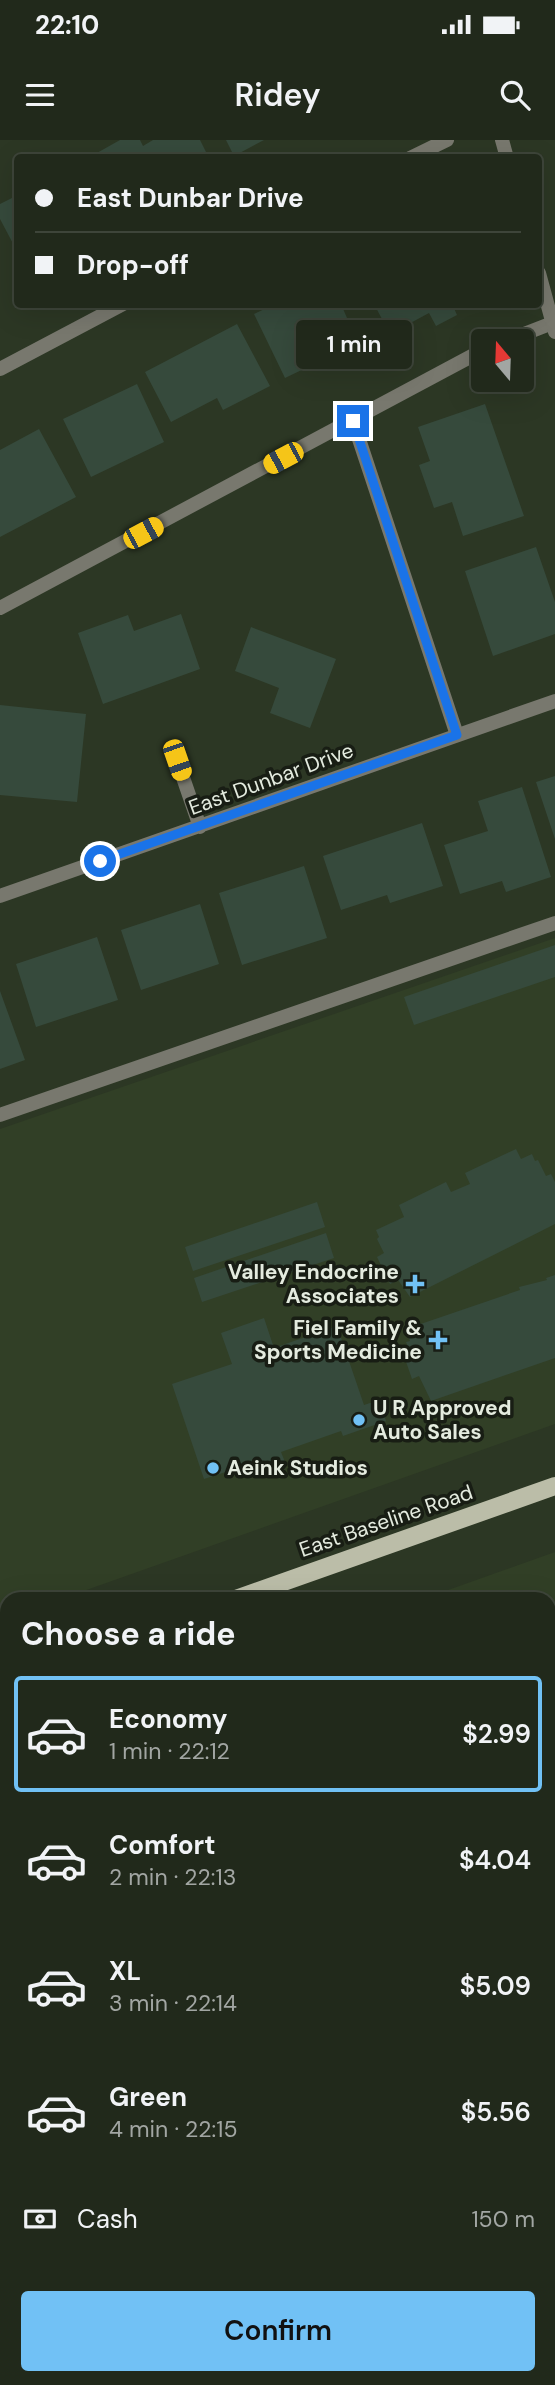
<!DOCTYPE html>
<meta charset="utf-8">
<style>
body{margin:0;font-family:"DM Sans",sans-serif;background:#2d3528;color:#f1f3f6;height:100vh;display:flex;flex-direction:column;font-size:26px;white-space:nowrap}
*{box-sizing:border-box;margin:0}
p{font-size:23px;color:#a2a6a3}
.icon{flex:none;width:38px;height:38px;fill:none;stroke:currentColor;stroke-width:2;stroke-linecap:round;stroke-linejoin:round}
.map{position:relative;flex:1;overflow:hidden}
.details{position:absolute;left:0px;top:1452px;width:556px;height:793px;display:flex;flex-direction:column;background:#21291b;border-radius:21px 21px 0 0;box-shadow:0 7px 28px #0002,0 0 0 2px #3e453a}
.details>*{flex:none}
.banner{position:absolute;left:14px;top:14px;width:528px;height:154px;border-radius:7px;box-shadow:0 7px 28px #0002,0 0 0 2px #3e453a;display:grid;align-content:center;height:154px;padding:0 21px;background:#21291b}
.needle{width:46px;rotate:341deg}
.tools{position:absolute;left:471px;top:189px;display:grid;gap:14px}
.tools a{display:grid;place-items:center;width:63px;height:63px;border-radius:7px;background:#21291b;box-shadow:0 7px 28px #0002,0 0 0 2px #3e453a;font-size:35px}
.end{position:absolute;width:32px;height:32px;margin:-16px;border:9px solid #1a73e8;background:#fff;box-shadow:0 0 0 4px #fff}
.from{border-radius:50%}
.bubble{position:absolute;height:49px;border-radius:7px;background:#21291b;box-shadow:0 7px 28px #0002,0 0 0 2px #3e453a;font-size:23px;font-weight:600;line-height:49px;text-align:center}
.car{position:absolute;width:21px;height:42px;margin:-21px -10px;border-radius:9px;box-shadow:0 0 5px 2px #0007;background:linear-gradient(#f5c518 24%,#345 0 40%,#f5c518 0 76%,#345 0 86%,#f5c518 0)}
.banner b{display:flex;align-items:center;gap:24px;height:66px;font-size:26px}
.banner b+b{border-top:2px solid #3e453a}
.banner i{width:18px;height:18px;background:#f1f3f6}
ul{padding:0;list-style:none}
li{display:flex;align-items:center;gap:21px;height:116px;margin:0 14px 10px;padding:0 7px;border:4px solid transparent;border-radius:7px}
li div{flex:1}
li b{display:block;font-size:26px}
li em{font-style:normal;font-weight:600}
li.on{border-color:#71c1f5}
li>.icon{width:63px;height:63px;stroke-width:1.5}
h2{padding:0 21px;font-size:32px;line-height:84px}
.pay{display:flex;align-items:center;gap:18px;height:77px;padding:0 21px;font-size:26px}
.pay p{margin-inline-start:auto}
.cta{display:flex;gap:14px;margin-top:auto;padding:14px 21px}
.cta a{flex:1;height:80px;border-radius:7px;background:#71c1f5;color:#111;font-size:28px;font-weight:600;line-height:80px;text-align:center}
.status{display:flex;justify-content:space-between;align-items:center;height:49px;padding:0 35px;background:#21291b;direction:ltr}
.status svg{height:19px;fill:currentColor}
header{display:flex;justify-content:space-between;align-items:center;height:91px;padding:0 21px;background:#21291b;font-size:32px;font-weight:600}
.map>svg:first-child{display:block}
</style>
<div class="status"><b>22:10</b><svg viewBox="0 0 49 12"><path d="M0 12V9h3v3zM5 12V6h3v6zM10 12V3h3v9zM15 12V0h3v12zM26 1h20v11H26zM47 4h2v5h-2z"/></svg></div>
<header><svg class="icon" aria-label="menu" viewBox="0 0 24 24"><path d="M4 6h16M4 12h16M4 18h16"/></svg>Ridey<svg class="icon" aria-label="search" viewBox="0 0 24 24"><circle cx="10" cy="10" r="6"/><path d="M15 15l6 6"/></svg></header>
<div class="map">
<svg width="555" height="2245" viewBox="0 0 555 2245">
<rect width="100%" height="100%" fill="#2c3724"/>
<path fill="#313f26" d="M555,798V1284L61,1459L7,1460V1478L0,1481V989Z
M555,1412V2189L550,2191V1460H420Z
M7,1606V2238H417L398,2245H0V1608Z"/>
<path fill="#364a3c" d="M120,0H140L143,6L153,0H200L209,18H88Z
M226,0H264L234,16Z
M18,55V113L0,79V64Z
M275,164H341L347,178L327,187L339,212L285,238L254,174Z
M374,164H452L457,175L436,186L429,173L390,194Z
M237,184L270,246L223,270L217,258L171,282L145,232Z
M137,244L164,302L91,337L63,279Z
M485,264L524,376L463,396L452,362L434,368L419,325L430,321L418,287Z
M39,289L76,357L0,397V310Z
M536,407L555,462V494L493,516L465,431Z
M181,474L200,529L103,564L78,493L128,475L134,491Z
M251,487L336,519L310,588L270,573L279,548L235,531Z
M0,565L86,574L77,662L0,655Z
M555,636V699L536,642Z
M522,647L551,737L506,752L502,741L460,754L444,705L488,691L478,661Z
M422,683L443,746L390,763L387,755L341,770L323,716Z
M304,726L327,798L242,825L219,753Z
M200,764L219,824L141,850L121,790Z
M97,797L118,860L36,887L16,824Z
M555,805V837L414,885L404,857Z
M0,851L25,920L0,929Z
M516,1009L521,1019L532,1014L535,1021L538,1020L546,1036L551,1034L555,1042V1084L410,1157L398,1140L390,1144L377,1117L384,1113L377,1099L379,1097L376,1090L404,1077L399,1065L446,1042L451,1052L470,1044L465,1033Z
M317,1062L325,1087L193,1131L185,1107Z
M326,1093L334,1118L202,1162L194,1138Z
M555,1135V1218L431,1261L419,1236L412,1239L403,1213L410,1211L406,1202L410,1201L406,1189L520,1150L519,1147L547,1140L546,1138Z
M264,1178L274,1208L337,1186L364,1265L379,1260L386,1281L343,1296L341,1291L281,1312L285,1322L244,1336L241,1327L204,1339L172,1244L232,1224L221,1193Z
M2,1679L7,1692V1796L0,1799V1680Z
M550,1692L555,1706V1721L550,1723Z
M7,1906V1977L0,1958V1908Z
M555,1948V2057L550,2059V1950Z
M7,2071V2229L0,2231V2073Z"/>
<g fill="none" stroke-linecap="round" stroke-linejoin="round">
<path stroke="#78786e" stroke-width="14" d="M506,201L555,182
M353,281L457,595
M0,468L483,210
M0,975L555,783
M550,2215L555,2213
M464,2245L483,2238"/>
<path stroke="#78786e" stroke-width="14" d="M502,0L507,18
M410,18L447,0
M539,133L555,192
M0,229L123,164
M177,620L200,687
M0,756L555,561"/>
<path stroke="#bbbda8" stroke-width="18" d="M233,1460L555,1346
M0,1542L7,1539"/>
</g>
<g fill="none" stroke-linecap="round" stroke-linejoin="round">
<path stroke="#1a73e8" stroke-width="9" d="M100,721L457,595L353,281"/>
</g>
<g fill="#71c1f5" stroke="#181d14" stroke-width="2.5">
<path d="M411.5 1133.5h7v7h7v7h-7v7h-7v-7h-7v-7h7z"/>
<path d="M434.5 1189.5h7v7h7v7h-7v7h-7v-7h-7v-7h7z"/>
<circle cx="359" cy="1280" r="7"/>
<circle cx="213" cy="1328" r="7"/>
</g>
<g text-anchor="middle" stroke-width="7" stroke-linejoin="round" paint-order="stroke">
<g font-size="21" fill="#e4ebdf" stroke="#181d14">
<text transform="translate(271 639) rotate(-20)" y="7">East Dunbar Drive</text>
<text transform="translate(386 1381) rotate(-19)" y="7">East Baseline Road</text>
</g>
<g font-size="21" font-weight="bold" fill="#e4ebdf" stroke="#181d14" text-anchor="end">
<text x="399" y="1139">Valley Endocrine<tspan x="399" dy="24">Associates</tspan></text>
<text x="422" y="1195">Fiel Family &amp;<tspan x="422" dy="24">Sports Medicine</tspan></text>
<text x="373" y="1275" text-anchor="start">U R Approved<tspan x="373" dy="24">Auto Sales</tspan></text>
<text x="227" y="1335" text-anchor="start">Aeink Studios</text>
</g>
</g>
</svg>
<div class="tools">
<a><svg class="needle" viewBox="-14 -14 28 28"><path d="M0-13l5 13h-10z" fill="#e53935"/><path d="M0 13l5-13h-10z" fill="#a2a6a3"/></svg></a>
</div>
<i class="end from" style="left:100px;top:721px"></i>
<i class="end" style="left:353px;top:281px"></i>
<div class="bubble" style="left:296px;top:180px;width:116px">1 min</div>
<i class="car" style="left:283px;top:318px;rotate:242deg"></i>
<i class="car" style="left:143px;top:393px;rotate:62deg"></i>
<i class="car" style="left:177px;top:620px;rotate:161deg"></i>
<div class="banner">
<b><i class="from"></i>East Dunbar Drive</b>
<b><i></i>Drop-off</b>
</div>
<section class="details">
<h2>Choose a ride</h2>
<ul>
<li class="on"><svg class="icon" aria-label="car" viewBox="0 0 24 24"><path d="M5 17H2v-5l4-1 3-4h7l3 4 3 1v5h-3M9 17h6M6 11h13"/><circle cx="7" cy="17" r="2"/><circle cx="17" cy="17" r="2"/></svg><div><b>Economy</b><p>1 min · 22:12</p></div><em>$2.99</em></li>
<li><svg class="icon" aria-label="car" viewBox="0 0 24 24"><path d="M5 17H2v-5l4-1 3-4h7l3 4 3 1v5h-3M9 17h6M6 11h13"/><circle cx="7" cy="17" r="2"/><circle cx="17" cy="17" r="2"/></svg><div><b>Comfort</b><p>2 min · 22:13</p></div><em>$4.04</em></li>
<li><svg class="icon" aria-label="car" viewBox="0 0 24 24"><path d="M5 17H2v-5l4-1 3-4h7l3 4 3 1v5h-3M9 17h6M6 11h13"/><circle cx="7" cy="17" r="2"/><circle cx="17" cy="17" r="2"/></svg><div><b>XL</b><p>3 min · 22:14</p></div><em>$5.09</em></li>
<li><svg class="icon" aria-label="car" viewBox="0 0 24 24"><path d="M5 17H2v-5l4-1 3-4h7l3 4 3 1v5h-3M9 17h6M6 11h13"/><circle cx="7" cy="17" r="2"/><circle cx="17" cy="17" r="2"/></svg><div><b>Green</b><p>4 min · 22:15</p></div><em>$5.56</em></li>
</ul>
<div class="pay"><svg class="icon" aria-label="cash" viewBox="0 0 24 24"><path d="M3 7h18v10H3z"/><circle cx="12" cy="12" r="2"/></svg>Cash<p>150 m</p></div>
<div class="cta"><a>Confirm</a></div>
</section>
</div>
